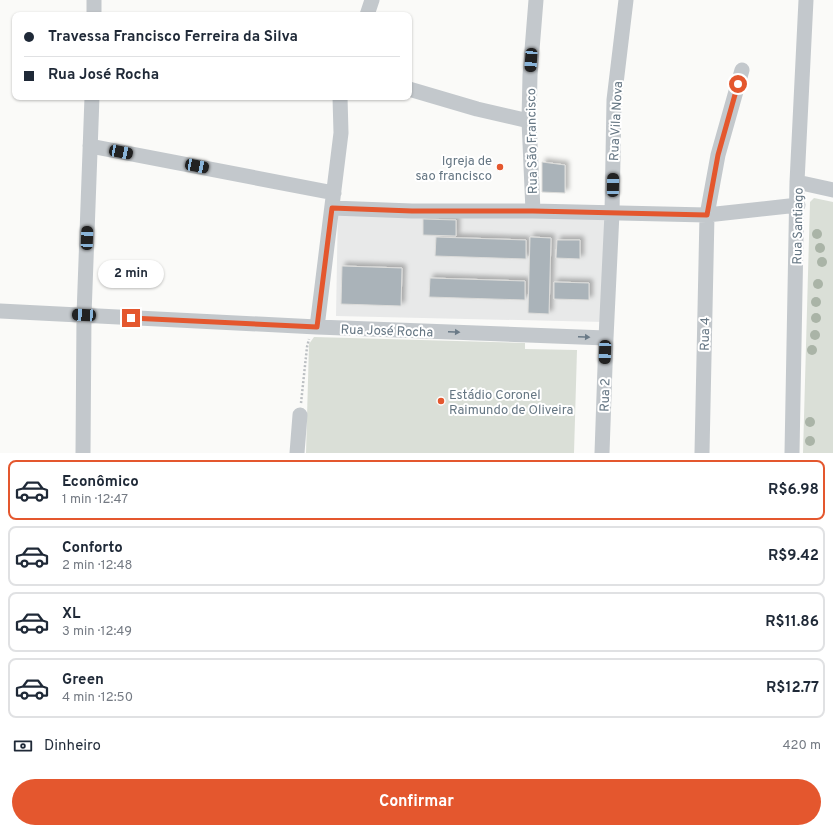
<!DOCTYPE html>
<html lang="pt">
<meta charset="utf-8">
<style>
body{margin:0;font-family:Overpass,sans-serif;background:#f6f6f7;color:#1f2937;height:100vh;display:flex;flex-direction:column;font-size:15px;white-space:nowrap}
*{box-sizing:border-box;margin:0}
p{font-size:13px;color:#747a83}
.icon{flex:none;width:22px;height:22px;fill:none;stroke:currentColor;stroke-width:2;stroke-linecap:round;stroke-linejoin:round}
.map{position:relative;height:453px;overflow:hidden}
.panel{display:flex;flex-direction:column;background:#fff;flex:1}
.panel>*{flex:none}
.top-card{position:absolute;left:12px;top:12px;width:400px;height:88px;border-radius:8px;box-shadow:0 1px 3px #0004;display:grid;align-content:center;height:88px;padding:0 12px;background:#fff}
.end{position:absolute;width:18px;height:18px;margin:-9px;border:5px solid #e4572e;background:#fff;box-shadow:0 0 0 2px #fff}
.from{border-radius:50%}
.bubble{position:absolute;height:28px;border-radius:14px;background:#fff;box-shadow:0 1px 3px #0004;font-size:13px;font-weight:700;line-height:28px;text-align:center}
.car{position:absolute;width:12px;height:24px;margin:-12px -6px;border-radius:5px;box-shadow:0 0 3px 1px #0007;background:linear-gradient(#222 24%,#8ab4d8 0 40%,#222 0 76%,#8ab4d8 0 86%,#222 0)}
.top-card b{display:flex;align-items:center;gap:14px;height:38px;font-size:15px}
.top-card b+b{border-top:1px solid #e0e1e3}
.top-card i{width:10px;height:10px;background:#1f2937}
ul{padding:7px 0 0;list-style:none}
li{display:flex;align-items:center;gap:12px;height:60px;margin:0 8px 6px;padding:0 4px;border:2px solid #e0e1e3;border-radius:8px}
li div{flex:1}
li b{display:block;font-size:15px}
li em{font-style:normal;font-weight:700}
li.selected{border-color:#e4572e}
li>.icon{width:36px;height:36px;stroke-width:1.5}
.pay{display:flex;align-items:center;gap:10px;height:44px;padding:0 12px;font-size:15px}
.pay p{margin-inline-start:auto}
.primary-button{display:flex;gap:8px;margin-top:auto;padding:8px 12px}
.primary-button a{flex:1;height:46px;border-radius:24px;background:#e4572e;color:#fff;font-size:16px;font-weight:700;line-height:46px;text-align:center}
.map>svg:first-child{display:block}
</style>
<div class="map">
<svg width="833" height="453" viewBox="0 0 833 453">
<defs>
<filter id="shadow"><feDropShadow dx="3.5" dy="-3.5" stdDeviation="2" flood-color="#0004"/></filter>
</defs>
<rect width="100%" height="100%" fill="#fafaf8"/>
<path fill="#e8e9e9" d="M338,204L608,211L605,322L336,316Z"/>
<path fill="#dadfd7" d="M814,198L833,202V453H803L810,202Z
M314,337L525,343V349L577,350L574,453H306L309,344Z"/>
<path fill="#aab3b9" stroke="#dcdcda" filter="url(#shadow)" d="M542,162L565,165V193L542,192Z
M423,219L456,220V236L423,235Z
M436,237L526,240V259L435,256Z
M530,237L551,238L549,314L528,313Z
M557,240H580V259L556,258Z
M342,266L402,268L401,306L341,304Z
M430,278L525,281V300L429,297Z
M554,282L589,283V300L554,299Z"/>
<g fill="none" stroke-linecap="round" stroke-linejoin="round">
<path stroke="#bbbfc2" stroke-width="2.5" stroke-dasharray="2 2" stroke-linecap="butt" d="M301,403L307,347L309,339"/>
<path stroke="#c3c8cc" stroke-width="15" d="M94,15V0
M367,15L372,0
M409,89L477,109L529,121
M90,146L334,193
M797,182L833,190
M332,208L412,211H533L707,215L798,205
M533,211L529,121L530,75L536,0
M0,311L317,327L606,338
M317,327L341,133L340,97
M83,453L84,315L92,97
M297,453L300,415
M602,453L606,338L612,213L614,100L626,0
M702,453L707,215L718,155L742,70
M792,453L797,182L806,0"/>
</g>
<g fill="#aab4a7">
<circle cx="817" cy="234" r="5"/>
<circle cx="820" cy="248" r="5"/>
<circle cx="822" cy="262" r="5"/>
<circle cx="818" cy="284" r="5"/>
<circle cx="816" cy="302" r="5"/>
<circle cx="816" cy="318" r="5"/>
<circle cx="815" cy="335" r="5"/>
<circle cx="812" cy="350" r="5"/>
<circle cx="810" cy="422" r="5"/>
<circle cx="810" cy="441" r="5"/>
</g>
<defs><path id="oneway-solid" d="M-6-.8H1V-3.2L6.5 0L1 3.2V.8H-6Z"/></defs>
<g fill="#6a7a87">
<use href="#oneway-solid" transform="translate(454 332) rotate(2)"/>
<use href="#oneway-solid" transform="translate(584 337) rotate(2)"/>
</g>
<g fill="none" stroke-linecap="round" stroke-linejoin="round">
<path stroke="#e4572e" stroke-width="5" d="M131,318L317,327L332,208L412,211H533L707,215L718,155L738,84"/>
</g>
<g fill="#e4572e" stroke="#fff" stroke-width="1.5">
<circle cx="500" cy="167" r="4"/>
<circle cx="441" cy="401" r="4"/>
</g>
<g text-anchor="middle" stroke-width="4" stroke-linejoin="round" paint-order="stroke">
<g font-size="13" fill="#657683" stroke="#fff">
<text transform="translate(615 121) rotate(-87)" y="5">Rua Vila Nova</text>
<text transform="translate(531 141) rotate(-91)" y="5">Rua São Francisco</text>
<text transform="translate(797 226) rotate(-89)" y="5">Rua Santiago</text>
<text transform="translate(387 330) rotate(2)" y="5">Rua José Rocha</text>
<text transform="translate(704 334) rotate(-89)" y="5">Rua 4</text>
<text transform="translate(604 395) rotate(-88)" y="5">Rua 2</text>
</g>
<g font-size="13" fill="#657683" stroke="#fff" text-anchor="end">
<text x="492" y="165">Igreja de<tspan x="492" dy="15">sao francisco</tspan></text>
<text x="449" y="399" text-anchor="start">Estádio Coronel<tspan x="449" dy="15">Raimundo de Oliveira</tspan></text>
</g>
</g>
</svg>
<i class="end from" style="left:738px;top:84px"></i>
<i class="end" style="left:131px;top:318px"></i>
<div class="bubble" style="left:98px;top:260px;width:66px">2 min</div>
<i class="car" style="left:531px;top:60px;rotate:184deg"></i>
<i class="car" style="left:121px;top:152px;rotate:101deg"></i>
<i class="car" style="left:197px;top:166px;rotate:101deg"></i>
<i class="car" style="left:613px;top:185px;rotate:1deg"></i>
<i class="car" style="left:87px;top:238px;rotate:2deg"></i>
<i class="car" style="left:84px;top:315px;rotate:273deg"></i>
<i class="car" style="left:605px;top:352px;rotate:182deg"></i>
<div class="top-card">
<b><i class="from"></i>Travessa Francisco Ferreira da Silva</b>
<b><i></i>Rua José Rocha</b>
</div>
</div>
<section class="panel">
<ul>
<li class="selected"><svg class="icon" aria-label="car" viewBox="0 0 24 24"><path d="M5 17H2v-5l4-1 3-4h7l3 4 3 1v5h-3M9 17h6M6 11h13"/><circle cx="7" cy="17" r="2"/><circle cx="17" cy="17" r="2"/></svg><div><b>Econômico</b><p>1 min · 12:47</p></div><em>R$6.98</em></li>
<li><svg class="icon" aria-label="car" viewBox="0 0 24 24"><path d="M5 17H2v-5l4-1 3-4h7l3 4 3 1v5h-3M9 17h6M6 11h13"/><circle cx="7" cy="17" r="2"/><circle cx="17" cy="17" r="2"/></svg><div><b>Conforto</b><p>2 min · 12:48</p></div><em>R$9.42</em></li>
<li><svg class="icon" aria-label="car" viewBox="0 0 24 24"><path d="M5 17H2v-5l4-1 3-4h7l3 4 3 1v5h-3M9 17h6M6 11h13"/><circle cx="7" cy="17" r="2"/><circle cx="17" cy="17" r="2"/></svg><div><b>XL</b><p>3 min · 12:49</p></div><em>R$11.86</em></li>
<li><svg class="icon" aria-label="car" viewBox="0 0 24 24"><path d="M5 17H2v-5l4-1 3-4h7l3 4 3 1v5h-3M9 17h6M6 11h13"/><circle cx="7" cy="17" r="2"/><circle cx="17" cy="17" r="2"/></svg><div><b>Green</b><p>4 min · 12:50</p></div><em>R$12.77</em></li>
</ul>
<div class="pay"><svg class="icon" aria-label="cash" viewBox="0 0 24 24"><path d="M3 7h18v10H3z"/><circle cx="12" cy="12" r="2"/></svg>Dinheiro<p>420 m</p></div>
<div class="primary-button"><a>Confirmar</a></div>
</section>
